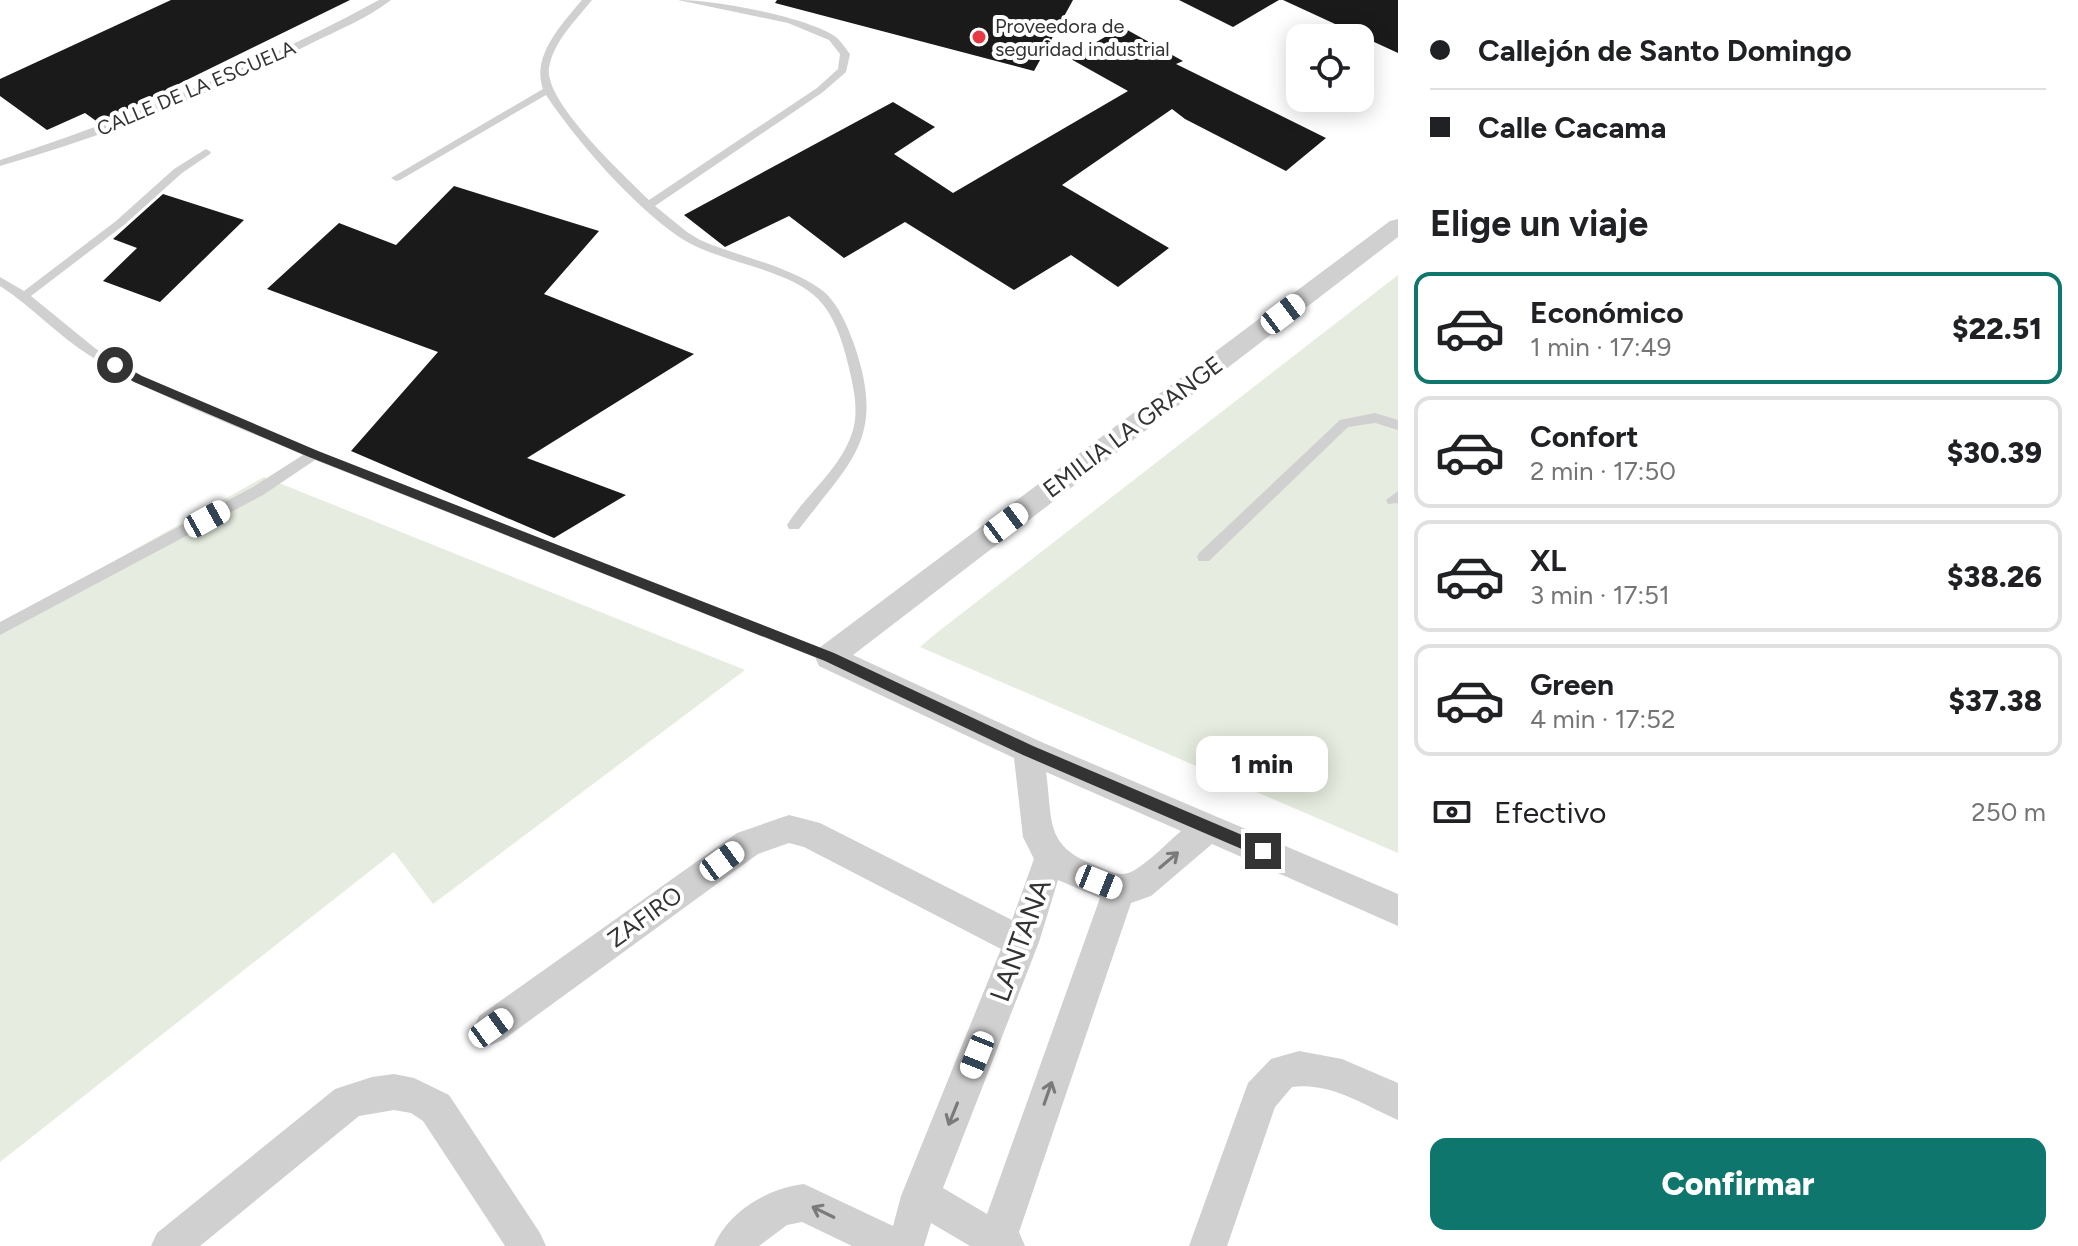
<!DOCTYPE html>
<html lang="es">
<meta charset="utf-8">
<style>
body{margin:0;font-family:Figtree,sans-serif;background:#f2f2f2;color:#202124;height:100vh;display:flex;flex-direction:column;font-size:30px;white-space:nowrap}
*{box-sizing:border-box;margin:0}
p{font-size:26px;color:#757577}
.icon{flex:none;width:44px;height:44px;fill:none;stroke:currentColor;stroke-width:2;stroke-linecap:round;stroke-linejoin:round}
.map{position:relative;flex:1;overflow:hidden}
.details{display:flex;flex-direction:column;background:#fff;width:680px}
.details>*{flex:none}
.hud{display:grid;align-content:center;height:176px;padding:0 32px;background:#fff}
.fabs{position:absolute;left:1286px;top:24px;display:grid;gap:16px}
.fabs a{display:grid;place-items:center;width:88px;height:88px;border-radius:16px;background:#fff;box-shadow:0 4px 20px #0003;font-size:40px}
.end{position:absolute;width:36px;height:36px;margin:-18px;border:10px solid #333;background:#fff;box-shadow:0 0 0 4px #fff}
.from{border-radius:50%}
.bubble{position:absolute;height:56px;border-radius:16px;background:#fff;box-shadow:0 4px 20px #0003;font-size:26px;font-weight:800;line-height:56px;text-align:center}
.car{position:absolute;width:24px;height:48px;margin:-24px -12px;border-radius:10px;box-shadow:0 0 6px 2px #0007;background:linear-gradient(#fff 24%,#345 0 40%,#fff 0 76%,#345 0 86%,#fff 0)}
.hud b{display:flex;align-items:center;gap:28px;height:76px;font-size:30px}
.hud b+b{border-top:2px solid #e0e0e0}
.hud i{width:20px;height:20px;background:#202124}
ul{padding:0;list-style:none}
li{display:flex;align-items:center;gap:24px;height:112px;margin:0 16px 12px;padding:0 16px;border:4px solid #e0e0e0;border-radius:16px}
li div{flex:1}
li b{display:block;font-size:30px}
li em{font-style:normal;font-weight:800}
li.selected{border-color:#0f766e}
li>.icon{width:72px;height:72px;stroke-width:1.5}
h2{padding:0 32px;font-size:36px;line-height:96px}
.pay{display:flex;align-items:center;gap:20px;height:88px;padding:0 32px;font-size:30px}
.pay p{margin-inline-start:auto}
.button{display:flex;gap:16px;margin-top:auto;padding:16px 32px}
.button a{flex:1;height:92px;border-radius:16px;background:#0f766e;color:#fff;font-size:32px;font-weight:800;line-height:92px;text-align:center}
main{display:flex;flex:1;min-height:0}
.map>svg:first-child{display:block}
</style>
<main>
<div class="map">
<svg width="1398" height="1246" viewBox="0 0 1398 1246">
<rect width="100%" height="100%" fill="#fff"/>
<path fill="#e6ecdf" d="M1398,275V853L920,647L934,635Z
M264,477L745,670L433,904L394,852L0,1162V625Z"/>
<path fill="#1a1a1a" d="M171,0H350L99,123L85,113L47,130L0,96V79Z
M777,0H1073L1034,71L775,3Z
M1179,0H1279L1233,27Z
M1283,0H1398V53Z
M1122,27L1183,61L1176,64L1326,138L1286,171L1185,119L1172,109L1062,185L1169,248L1118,287L1071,255L1014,290L905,222L844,258L789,216L725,247L684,215L893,102L935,127L894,154L953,193L1128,91L1069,58Z
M454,186L599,231L544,294L694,354L527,458L626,495L554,538L351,451L438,352L267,289L339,223L396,245Z
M163,194L244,220L160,302L103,281L137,248L113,239Z"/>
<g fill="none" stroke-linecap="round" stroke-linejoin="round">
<path fill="#d0d0d0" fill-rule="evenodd" d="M379,0H391C368,18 336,31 310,44C212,94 106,136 0,166V160C131,117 258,66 379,0Z
M582,0H592C576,20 553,42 549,68C544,102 625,176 649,200L817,88L838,69L840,54L829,40L788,23L678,0C716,0 801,16 833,35C840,39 845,48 850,54L846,72L823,92L655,206L687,232L700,240C739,257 783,264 819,288C837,300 847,325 854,344C886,437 853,459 799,529H789L787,525C807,493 842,468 853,430C859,409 853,385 848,364C843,342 834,315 818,299C788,268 718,263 679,237C632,204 578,143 546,95L400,180L396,181L391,178L543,89C531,56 562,24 582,0Z
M206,149L211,152L210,154L182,173L124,225L31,296L96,349L142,376L318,451L834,653L836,657L834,661L829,663L824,661L315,460L263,495L0,635V622L253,487L303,455C232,424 158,398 92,357C59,337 33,307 0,286V277L24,291L116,221L174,169Z
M1375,413L1398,420V430L1375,423L1348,427L1209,561H1199L1197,557L1199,553L1340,420Z
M1398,491V503L1388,504L1386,500Z"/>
<path fill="#d0d0d0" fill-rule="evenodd" d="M1398,219V237L853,655L1039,741L1398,894V926L1212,844L1151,896L1131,903L1019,1232L1025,1246H970L931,1223L924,1246H852L802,1222L787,1225L759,1246H714C728,1212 768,1188 804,1184L893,1226L901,1196L1001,949L804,847L789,843L758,854L503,1040L491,1045L479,1040L474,1028L479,1016L737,833L789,815L820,823L1012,920L1034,859L1023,837L1014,758L819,666L815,657L819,648L1390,221ZM1046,772L1181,831C1166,844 1150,861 1133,871C1121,878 1109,871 1097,866C1044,846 1053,822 1046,772ZM1058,880L1100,898L987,1214L943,1188L1039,942Z
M1299,1051L1342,1059L1398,1083V1120C1363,1105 1331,1082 1292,1087L1275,1107L1227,1246H1189L1248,1083L1271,1059Z
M394,1074L414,1078L449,1095L540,1233L546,1246H505L423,1121L411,1113L394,1110L359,1116L200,1246H151L157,1233L335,1089L372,1077Z"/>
</g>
<defs><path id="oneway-shaft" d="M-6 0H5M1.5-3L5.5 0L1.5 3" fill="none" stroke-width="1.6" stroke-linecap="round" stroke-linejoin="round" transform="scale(2)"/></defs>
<g stroke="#7a7a7a">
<use href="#oneway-shaft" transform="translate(1169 860) rotate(-40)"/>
<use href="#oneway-shaft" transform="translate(1048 1093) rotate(-71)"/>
<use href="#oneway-shaft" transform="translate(953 1114) rotate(112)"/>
<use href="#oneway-shaft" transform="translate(823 1212) rotate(-154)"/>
</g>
<path fill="#333" d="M115,361L142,376L318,451L834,653L1033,746L1268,846L1270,851L1263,858L1258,856L1023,755L825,661L309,457L134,382L111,368V363Z"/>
<circle fill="#e63946" stroke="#fff" stroke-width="3" cx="979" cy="37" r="8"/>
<g text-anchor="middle" stroke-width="8" stroke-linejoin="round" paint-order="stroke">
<g font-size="20" fill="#333" stroke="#fff" text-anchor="start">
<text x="995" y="33">Proveedora de<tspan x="995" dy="23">seguridad industrial</tspan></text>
</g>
<g font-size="20" fill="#333" stroke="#fff">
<text transform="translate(196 88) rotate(-23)" y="7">CALLE DE LA ESCUELA</text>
</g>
<g font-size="24" fill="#333" stroke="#fff">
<text transform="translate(1133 427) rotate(-37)" y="8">EMILIA LA GRANGE</text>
<text transform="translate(645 917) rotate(-36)" y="8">ZAFIRO</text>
</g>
<g font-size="28" fill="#333" stroke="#fff">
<text transform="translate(1020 940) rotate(-70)" y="10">LANTANA</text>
</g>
</g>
</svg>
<div class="fabs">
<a><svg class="icon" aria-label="locate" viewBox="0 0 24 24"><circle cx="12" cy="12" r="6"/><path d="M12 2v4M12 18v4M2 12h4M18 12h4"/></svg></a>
</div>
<i class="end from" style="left:115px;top:365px"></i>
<i class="end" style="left:1263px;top:851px"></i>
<div class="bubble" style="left:1196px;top:736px;width:132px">1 min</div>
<i class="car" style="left:1283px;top:314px;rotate:53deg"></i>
<i class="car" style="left:207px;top:519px;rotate:61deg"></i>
<i class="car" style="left:1006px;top:523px;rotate:53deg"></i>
<i class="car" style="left:722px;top:861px;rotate:54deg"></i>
<i class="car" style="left:1099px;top:882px;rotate:112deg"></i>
<i class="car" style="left:491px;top:1028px;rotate:54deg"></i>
<i class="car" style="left:977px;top:1055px;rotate:202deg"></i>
</div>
<section class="details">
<div class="hud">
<b><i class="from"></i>Callejón de Santo Domingo</b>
<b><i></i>Calle Cacama</b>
</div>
<h2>Elige un viaje</h2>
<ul>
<li class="selected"><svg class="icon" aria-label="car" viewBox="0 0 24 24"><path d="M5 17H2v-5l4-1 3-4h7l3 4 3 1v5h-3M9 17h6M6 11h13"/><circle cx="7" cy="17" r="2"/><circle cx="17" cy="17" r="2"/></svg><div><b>Económico</b><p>1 min · 17:49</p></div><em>$22.51</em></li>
<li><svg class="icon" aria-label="car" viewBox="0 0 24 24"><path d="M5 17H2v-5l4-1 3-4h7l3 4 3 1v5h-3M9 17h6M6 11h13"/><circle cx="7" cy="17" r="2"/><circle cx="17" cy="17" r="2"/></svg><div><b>Confort</b><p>2 min · 17:50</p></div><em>$30.39</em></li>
<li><svg class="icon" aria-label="car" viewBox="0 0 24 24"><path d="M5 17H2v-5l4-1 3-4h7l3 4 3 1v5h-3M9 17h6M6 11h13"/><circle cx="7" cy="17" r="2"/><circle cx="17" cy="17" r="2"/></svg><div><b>XL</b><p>3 min · 17:51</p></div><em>$38.26</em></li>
<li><svg class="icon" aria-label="car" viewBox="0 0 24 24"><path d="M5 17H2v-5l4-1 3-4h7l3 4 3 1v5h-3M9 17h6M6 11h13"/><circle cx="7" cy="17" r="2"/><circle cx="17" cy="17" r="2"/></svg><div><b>Green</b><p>4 min · 17:52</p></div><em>$37.38</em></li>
</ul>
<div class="pay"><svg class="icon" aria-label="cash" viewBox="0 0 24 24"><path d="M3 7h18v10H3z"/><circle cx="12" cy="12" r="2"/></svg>Efectivo<p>250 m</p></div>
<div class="button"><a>Confirmar</a></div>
</section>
</main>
